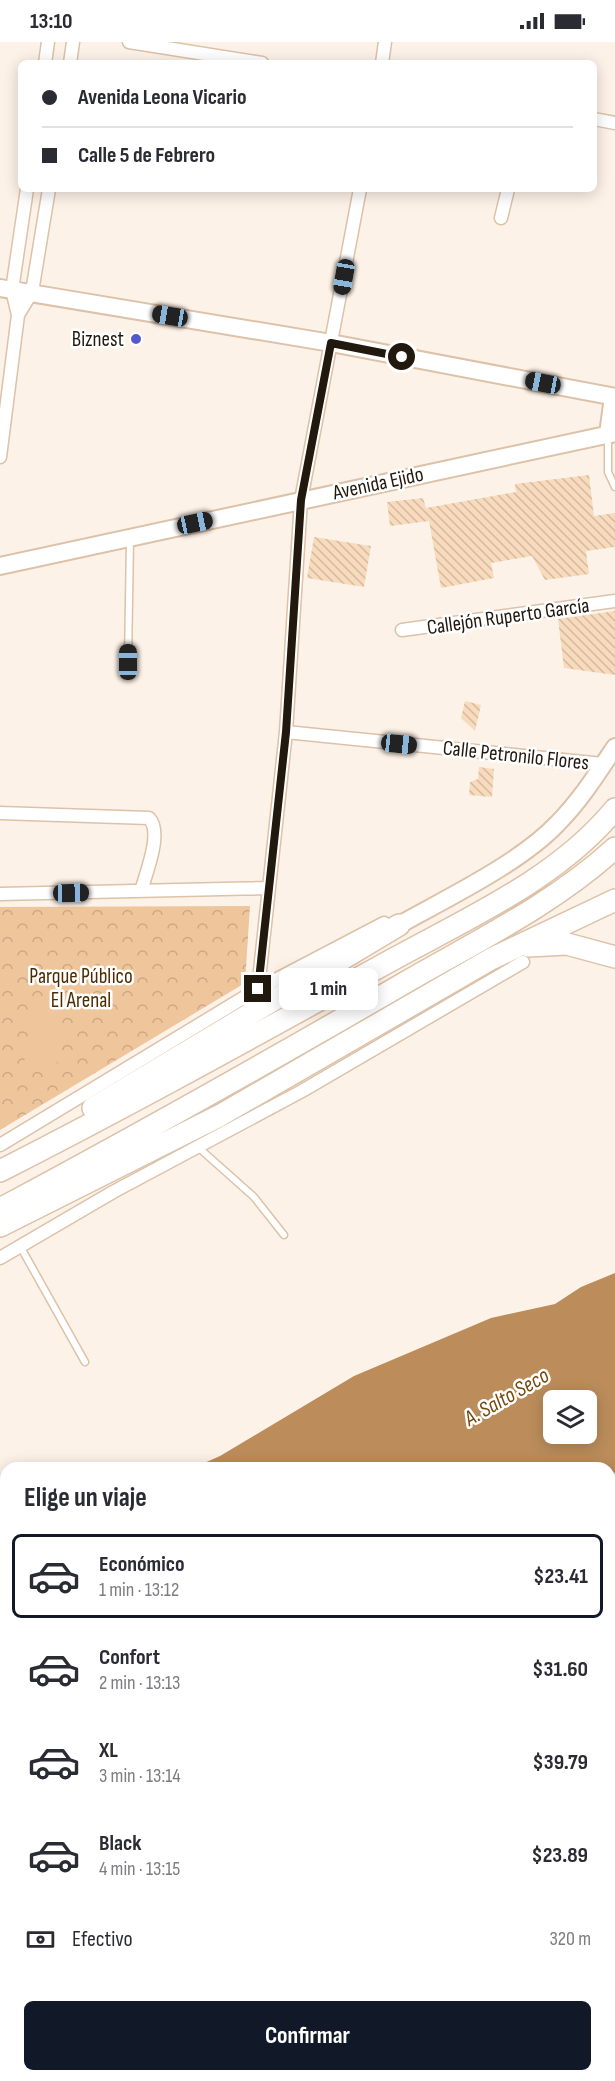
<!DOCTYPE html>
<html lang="es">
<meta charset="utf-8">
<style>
body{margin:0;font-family:"Sofia Sans Condensed",sans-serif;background:#f7f7f7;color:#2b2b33;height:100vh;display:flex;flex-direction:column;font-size:22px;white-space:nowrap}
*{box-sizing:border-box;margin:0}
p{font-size:20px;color:#7c7c81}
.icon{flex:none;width:33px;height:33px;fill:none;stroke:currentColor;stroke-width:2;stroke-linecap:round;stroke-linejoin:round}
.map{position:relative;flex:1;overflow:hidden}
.drawer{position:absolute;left:0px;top:1420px;width:615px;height:620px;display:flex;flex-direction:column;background:#fff;border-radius:18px 18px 0 0;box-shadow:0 3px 15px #0003}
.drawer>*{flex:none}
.hud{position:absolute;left:18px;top:18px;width:579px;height:132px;border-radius:9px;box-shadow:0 3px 15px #0003;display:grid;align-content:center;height:132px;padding:0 24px;background:#fff}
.tools{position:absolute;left:543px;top:1348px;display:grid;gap:12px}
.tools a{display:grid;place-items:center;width:54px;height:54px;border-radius:9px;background:#fff;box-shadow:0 3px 15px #0003;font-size:30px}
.end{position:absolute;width:27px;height:27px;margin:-14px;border:8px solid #21180e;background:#fff;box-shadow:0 0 0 3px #fff}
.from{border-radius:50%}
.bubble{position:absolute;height:42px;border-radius:9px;background:#fff;box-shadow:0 3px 15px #0003;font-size:20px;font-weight:700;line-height:42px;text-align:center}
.car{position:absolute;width:18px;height:36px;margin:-18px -9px;border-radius:8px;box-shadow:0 0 4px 2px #0007;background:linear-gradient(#222 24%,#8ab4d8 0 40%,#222 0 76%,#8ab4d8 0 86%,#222 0)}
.hud b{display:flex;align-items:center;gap:21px;height:57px;font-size:22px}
.hud b+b{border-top:2px solid #e1e1e2}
.hud i{width:15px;height:15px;background:#2b2b33}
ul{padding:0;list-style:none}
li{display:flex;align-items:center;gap:18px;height:84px;margin:0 12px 9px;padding:0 12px;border:3px solid transparent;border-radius:9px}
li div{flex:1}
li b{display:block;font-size:22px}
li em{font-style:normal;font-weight:700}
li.current{border-color:#111827}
li>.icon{width:54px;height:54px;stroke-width:1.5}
h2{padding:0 24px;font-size:27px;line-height:72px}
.pay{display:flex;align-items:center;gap:15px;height:66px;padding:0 24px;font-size:22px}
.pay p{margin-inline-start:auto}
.primary-button{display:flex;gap:12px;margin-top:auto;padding:12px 24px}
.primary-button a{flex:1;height:69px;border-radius:9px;background:#111827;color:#fff;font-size:24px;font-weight:700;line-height:69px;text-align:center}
.status{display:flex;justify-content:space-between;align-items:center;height:42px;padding:0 30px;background:#fff;direction:ltr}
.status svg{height:16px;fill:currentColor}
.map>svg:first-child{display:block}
</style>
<div class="status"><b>13:10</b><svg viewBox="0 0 49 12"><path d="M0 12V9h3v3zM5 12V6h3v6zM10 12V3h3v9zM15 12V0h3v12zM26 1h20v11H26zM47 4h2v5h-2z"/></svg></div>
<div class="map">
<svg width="615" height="2039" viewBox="0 0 615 2039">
<defs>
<pattern id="grass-tufts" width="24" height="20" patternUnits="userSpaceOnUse" patternTransform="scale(1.5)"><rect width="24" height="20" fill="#efc59b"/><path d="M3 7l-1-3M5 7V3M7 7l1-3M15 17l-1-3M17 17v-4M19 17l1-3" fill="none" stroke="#cda884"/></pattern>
<pattern id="park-crowns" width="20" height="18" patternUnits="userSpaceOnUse" patternTransform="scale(1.5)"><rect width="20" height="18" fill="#efc59b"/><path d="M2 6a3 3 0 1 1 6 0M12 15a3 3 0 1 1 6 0" fill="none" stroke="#cda884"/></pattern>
<pattern id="building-back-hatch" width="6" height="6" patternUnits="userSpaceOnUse" patternTransform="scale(1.5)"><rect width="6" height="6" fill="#f8dabc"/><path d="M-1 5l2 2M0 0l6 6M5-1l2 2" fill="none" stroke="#d4baa0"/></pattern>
</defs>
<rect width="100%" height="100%" fill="#fdf2e8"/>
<path fill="url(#grass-tufts)" d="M615,1890V2039H508L512,2034H609V1898Z"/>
<path fill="url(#park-crowns)" d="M250,864L245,941L0,1088V865Z"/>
<path fill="#efc59b" d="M34,955L65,959L56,1026L24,1022Z"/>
<path fill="#bc8d5b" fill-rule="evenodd" d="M615,1231V1528L609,1530V1426H193L220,1414L354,1334L491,1276L555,1262L581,1245ZM554,1359H586V1392H554Z
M0,1480L6,1481V1679L0,1684Z"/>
<path fill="url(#building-back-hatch)" d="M589,433L594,474L615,471V505L586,509L589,532L545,538L532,514L491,521L494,536L441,546L429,479L390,484L387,460L423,456L426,466L516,450L515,442Z
M314,495L371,504L364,545L307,536Z
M615,569V633L564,626L558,577Z
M465,659L481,663L475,689L461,676Z
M479,725L494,727L492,755L469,753L470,740L478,737Z"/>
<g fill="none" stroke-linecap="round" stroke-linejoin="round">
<defs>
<path id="lane" d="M608,394V430L615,445
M128,620L130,497
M199,1106L254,1155L284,1193
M20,1204L85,1320"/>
<path id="street" d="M129,0L262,21
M45,21L48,0
M70,21L73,0
M382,21L385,0
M594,77L615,81
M501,176L508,147
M18,273L32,250L49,147
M0,415L18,273L12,248L27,147
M402,588L615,559
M286,690L603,722
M0,771L149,776C163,790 146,831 141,849
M0,852L269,846
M258,947L286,690L301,458L360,147
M0,1103L258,947L384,881
M0,1216L113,1150L302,1049L523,920
M609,1439L615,1438
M0,1591L6,1589"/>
<path id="secondary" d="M0,246L331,301L615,355
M608,392L613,355
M0,524L615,391
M399,883C447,856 520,821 557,782C580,759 597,732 615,705"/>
<path id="highway" d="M528,904L567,902L615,915
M93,1066L399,883
M0,1129C128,1064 254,994 379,925C461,879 555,840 615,767
M0,1167C135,1095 268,1020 401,943C473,901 553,863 615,806
M0,1184L219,1074L491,917L615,858"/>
</defs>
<use href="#lane" stroke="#dcc2a8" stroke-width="9"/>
<use href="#street" stroke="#dcc2a8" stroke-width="15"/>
<use href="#secondary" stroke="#dcc2a8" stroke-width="20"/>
<use href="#highway" stroke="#dcc2a8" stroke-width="24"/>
<use href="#lane" stroke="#fff" stroke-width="6"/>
<use href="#street" stroke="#fff" stroke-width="12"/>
<use href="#secondary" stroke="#fff" stroke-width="16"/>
<use href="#highway" stroke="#fff" stroke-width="21"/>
</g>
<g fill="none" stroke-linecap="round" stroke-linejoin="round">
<path stroke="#21180e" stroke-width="8" d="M258,947L286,690L301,458L331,301L402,315"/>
</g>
<circle fill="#5358cf" stroke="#fff" stroke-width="2" cx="136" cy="297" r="6"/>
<g text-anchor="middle" stroke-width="5" stroke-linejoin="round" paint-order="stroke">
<g font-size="21" fill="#21180e" stroke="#fff" text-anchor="end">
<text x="124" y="304">Biznest</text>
</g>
<g font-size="21" fill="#21180e" stroke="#fff">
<text transform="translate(378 441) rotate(-12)" y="7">Avenida Ejido</text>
<text transform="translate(508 574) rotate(-8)" y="7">Callejón Ruperto García</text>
<text transform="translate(516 713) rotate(6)" y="7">Calle Petronilo Flores</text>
</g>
<g font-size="21" fill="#4b2b02" stroke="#fff">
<text x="81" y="941">Parque Público<tspan x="81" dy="24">El Arenal</tspan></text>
</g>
<g font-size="22" font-style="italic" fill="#75470a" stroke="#fff">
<text transform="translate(506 1354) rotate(-30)" y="8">A. Salto Seco</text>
</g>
</g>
</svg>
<div class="tools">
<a><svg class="icon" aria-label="layers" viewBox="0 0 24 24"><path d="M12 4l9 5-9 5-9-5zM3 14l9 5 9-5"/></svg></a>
</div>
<i class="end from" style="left:402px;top:315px"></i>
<i class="end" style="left:258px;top:947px"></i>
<div class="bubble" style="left:279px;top:926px;width:99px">1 min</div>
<i class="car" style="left:344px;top:235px;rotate:190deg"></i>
<i class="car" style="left:170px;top:274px;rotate:280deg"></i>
<i class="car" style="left:543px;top:341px;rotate:281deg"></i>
<i class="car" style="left:195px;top:481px;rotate:78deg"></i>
<i class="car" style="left:128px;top:620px;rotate:0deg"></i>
<i class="car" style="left:399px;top:702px;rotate:96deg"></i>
<i class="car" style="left:71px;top:851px;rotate:89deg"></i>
<div class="hud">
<b><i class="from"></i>Avenida Leona Vicario</b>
<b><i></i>Calle 5 de Febrero</b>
</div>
<section class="drawer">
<h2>Elige un viaje</h2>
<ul>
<li class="current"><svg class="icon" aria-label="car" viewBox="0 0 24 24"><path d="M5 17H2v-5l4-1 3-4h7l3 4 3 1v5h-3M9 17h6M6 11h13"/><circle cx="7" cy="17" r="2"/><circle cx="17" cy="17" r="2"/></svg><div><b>Económico</b><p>1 min · 13:12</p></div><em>$23.41</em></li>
<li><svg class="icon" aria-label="car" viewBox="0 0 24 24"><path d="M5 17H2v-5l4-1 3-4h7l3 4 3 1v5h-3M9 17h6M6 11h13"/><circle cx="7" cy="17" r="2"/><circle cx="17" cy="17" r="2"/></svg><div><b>Confort</b><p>2 min · 13:13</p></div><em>$31.60</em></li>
<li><svg class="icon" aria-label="car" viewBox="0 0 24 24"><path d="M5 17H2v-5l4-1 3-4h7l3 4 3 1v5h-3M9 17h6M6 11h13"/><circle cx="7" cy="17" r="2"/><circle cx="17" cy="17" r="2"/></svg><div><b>XL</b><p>3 min · 13:14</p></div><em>$39.79</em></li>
<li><svg class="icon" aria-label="car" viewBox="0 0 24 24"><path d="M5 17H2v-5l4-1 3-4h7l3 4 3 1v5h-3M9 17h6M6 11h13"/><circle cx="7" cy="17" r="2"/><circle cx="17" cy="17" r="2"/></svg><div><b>Black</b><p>4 min · 13:15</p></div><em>$23.89</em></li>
</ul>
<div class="pay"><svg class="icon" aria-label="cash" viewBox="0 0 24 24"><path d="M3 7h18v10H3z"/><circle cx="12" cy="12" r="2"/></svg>Efectivo<p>320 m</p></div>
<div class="primary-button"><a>Confirmar</a></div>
</section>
</div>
